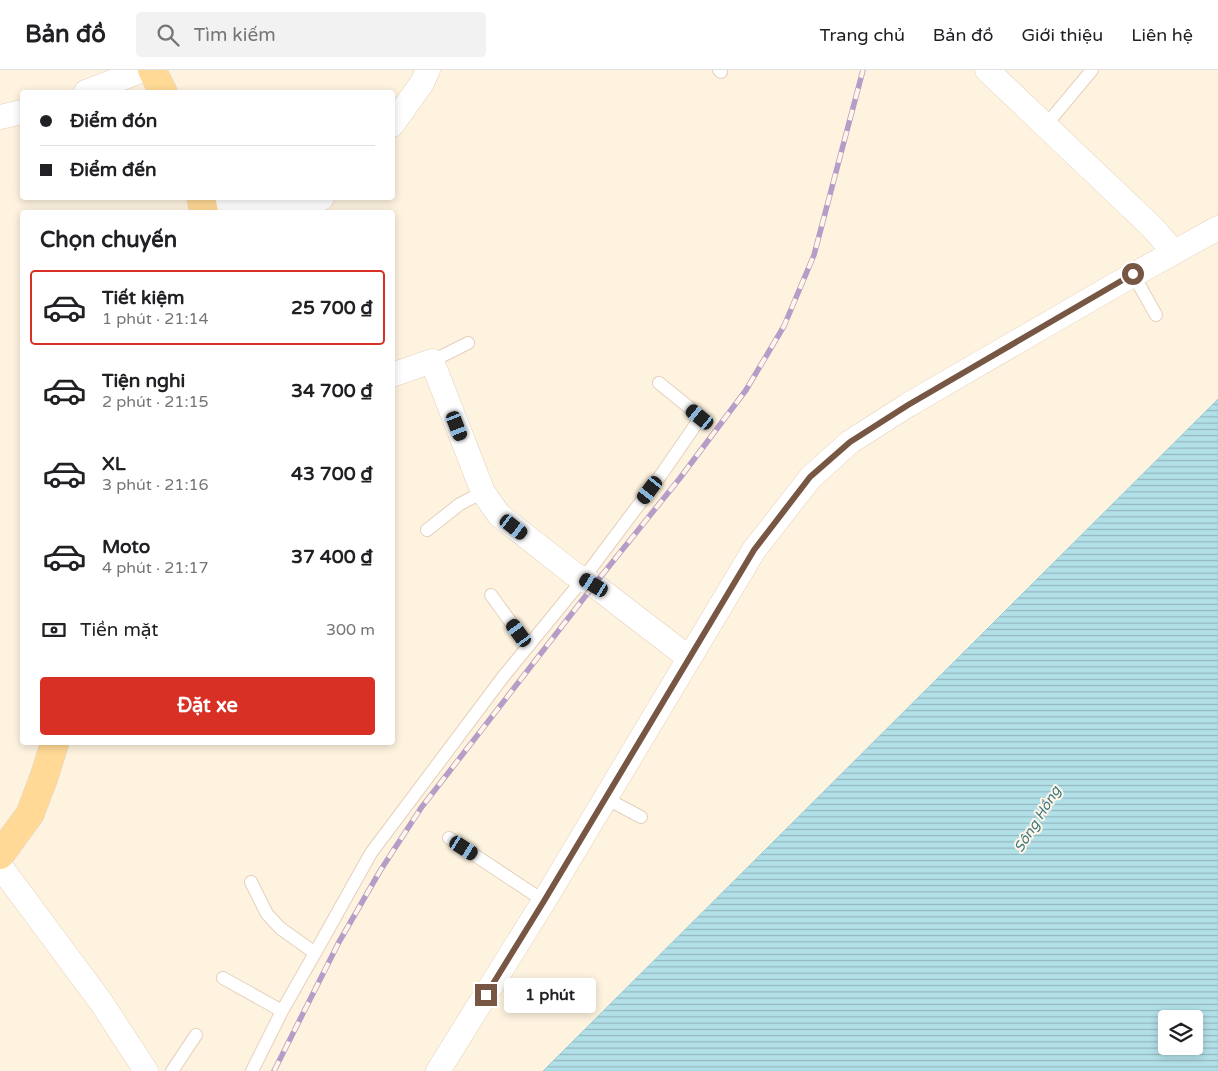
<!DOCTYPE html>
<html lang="vi">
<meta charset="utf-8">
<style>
body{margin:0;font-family:"Varela Round",sans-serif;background:#f2f2f2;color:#202124;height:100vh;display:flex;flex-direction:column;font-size:19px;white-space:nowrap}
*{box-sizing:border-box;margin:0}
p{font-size:16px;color:#757577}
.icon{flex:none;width:28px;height:28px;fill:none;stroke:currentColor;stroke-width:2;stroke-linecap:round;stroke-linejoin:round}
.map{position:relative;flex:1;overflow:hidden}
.details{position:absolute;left:20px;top:140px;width:375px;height:535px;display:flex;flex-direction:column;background:#fff;border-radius:5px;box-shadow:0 2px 8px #0003}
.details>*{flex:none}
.guide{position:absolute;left:20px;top:20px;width:375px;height:110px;border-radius:5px;box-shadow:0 2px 8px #0003;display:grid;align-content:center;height:110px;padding:0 20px;background:#fff}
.controls{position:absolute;left:1158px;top:940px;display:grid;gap:10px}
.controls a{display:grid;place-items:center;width:45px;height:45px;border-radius:5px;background:#fff;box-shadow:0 2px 8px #0003;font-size:25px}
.end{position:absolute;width:22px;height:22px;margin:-11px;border:6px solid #775744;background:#fff;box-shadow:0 0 0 2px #fff}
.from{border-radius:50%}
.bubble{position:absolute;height:35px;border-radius:5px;background:#fff;box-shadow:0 2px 8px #0003;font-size:16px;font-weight:800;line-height:35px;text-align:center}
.car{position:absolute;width:15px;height:30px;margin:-15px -8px;border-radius:6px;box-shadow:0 0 4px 1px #0007;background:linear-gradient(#222 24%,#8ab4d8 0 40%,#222 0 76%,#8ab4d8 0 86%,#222 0)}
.guide b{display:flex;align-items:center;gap:18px;height:48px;font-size:19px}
.guide b+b{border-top:1px solid #e0e0e0}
.guide i{width:12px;height:12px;background:#202124}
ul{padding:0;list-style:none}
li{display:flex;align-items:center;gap:15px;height:75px;margin:0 10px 8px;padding:0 10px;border:2px solid transparent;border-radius:5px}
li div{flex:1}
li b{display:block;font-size:19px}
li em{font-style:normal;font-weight:800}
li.selected{border-color:#d93025}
li>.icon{width:45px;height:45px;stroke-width:1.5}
h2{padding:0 20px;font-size:22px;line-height:60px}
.pay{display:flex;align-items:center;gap:12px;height:55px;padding:0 20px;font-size:19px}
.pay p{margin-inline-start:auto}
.primary-button{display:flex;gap:10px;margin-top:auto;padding:10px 20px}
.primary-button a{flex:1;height:58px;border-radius:5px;background:#d93025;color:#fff;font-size:20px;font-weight:800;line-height:58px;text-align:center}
header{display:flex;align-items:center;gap:30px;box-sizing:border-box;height:70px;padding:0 25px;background:#fff;border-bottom:1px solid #e0e0e0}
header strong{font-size:24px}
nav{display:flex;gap:28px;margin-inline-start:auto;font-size:18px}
.search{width:350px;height:45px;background:#f2f2f2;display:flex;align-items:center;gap:12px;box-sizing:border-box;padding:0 18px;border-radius:5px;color:#757577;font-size:19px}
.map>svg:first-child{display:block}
</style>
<header>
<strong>Bản đồ</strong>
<div class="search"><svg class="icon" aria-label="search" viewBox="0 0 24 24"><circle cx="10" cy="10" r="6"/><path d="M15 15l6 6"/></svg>Tìm kiếm</div>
<nav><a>Trang chủ</a><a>Bản đồ</a><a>Giới thiệu</a><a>Liên hệ</a></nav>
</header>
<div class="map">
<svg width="1218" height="1001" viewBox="0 0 1218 1001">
<defs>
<pattern id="water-rules" width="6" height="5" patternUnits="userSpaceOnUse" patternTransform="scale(1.25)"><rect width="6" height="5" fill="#b2e0e9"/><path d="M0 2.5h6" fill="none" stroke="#96b8be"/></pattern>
</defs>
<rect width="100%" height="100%" fill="#fef3df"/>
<path fill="url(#water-rules)" stroke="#97d0dc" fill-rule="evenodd" d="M1218,329V1001H543ZM1166,949H1194V976H1166Z"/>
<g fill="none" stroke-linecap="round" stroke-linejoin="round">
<defs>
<path id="lane" d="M719,0L721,2
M1046,55L1092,0
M1133,204L1156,245
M432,291L468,273
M427,460L460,434L483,422
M491,525L528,576
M605,728L641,747
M449,768L544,831
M251,812L267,844L280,858L315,883L282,941L252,1001
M315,883L371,783L503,607L583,509L661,405L701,347L659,313
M223,908L282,941
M172,1001L196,965"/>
<path id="street" d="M987,0L1152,157L1174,182
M86,22L143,0
M0,47L22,42
M392,55L422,13L428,0
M204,142L310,133L322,128
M392,305L432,291L483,422L499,445L574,504L594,515L689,588
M0,796L101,932L146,1001
M438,1001L544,831L754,480L811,407L850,372L908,335L1115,215L1218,158"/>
<path id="primary" d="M152,0L163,22
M201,128L204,142
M0,785L30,744L44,707L55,672"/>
</defs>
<use href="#lane" stroke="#e5d0bd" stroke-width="14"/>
<use href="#street" stroke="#e5d0bd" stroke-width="25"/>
<use href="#primary" stroke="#ded7d2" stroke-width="29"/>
<use href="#lane" stroke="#fff" stroke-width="12"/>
<use href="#street" stroke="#fff" stroke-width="24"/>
<use href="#primary" stroke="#ffd995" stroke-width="28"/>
<defs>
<path id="rail" d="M274,1001L339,872L380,801L421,738L594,515L680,408L746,320L784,256L814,185L863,0"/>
</defs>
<use href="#rail" stroke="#b59dc8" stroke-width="5.5"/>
<use href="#rail" stroke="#fff6e7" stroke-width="4" stroke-dasharray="11" stroke-linecap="butt"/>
</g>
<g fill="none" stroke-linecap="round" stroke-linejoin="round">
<path stroke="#775744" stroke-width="6" d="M486,925L544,831L754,480L810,407L850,372L908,335L1133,204"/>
</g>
<g text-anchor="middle" stroke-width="4" stroke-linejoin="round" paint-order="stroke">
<g font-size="14" font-style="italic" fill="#3a7786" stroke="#fff6e7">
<text transform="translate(1037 749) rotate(-58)" y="5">Sông Hồng</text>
</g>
</g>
</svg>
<div class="controls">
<a><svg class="icon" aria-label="layers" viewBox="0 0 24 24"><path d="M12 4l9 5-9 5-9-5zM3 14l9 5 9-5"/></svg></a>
</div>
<i class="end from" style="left:1133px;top:204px"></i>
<i class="end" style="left:486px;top:925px"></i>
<div class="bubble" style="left:504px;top:908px;width:92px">1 phút</div>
<i class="car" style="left:700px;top:347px;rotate:309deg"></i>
<i class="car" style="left:457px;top:356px;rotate:159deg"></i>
<i class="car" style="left:650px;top:420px;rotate:217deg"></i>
<i class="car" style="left:514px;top:457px;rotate:128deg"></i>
<i class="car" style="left:594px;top:515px;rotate:301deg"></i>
<i class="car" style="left:519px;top:563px;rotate:324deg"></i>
<i class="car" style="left:464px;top:778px;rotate:123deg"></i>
<div class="guide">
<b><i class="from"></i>Điểm đón</b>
<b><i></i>Điểm đến</b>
</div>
<section class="details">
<h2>Chọn chuyến</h2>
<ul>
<li class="selected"><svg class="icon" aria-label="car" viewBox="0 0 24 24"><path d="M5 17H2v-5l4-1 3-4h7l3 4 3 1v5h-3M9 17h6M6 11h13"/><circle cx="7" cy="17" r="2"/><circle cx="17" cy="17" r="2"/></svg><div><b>Tiết kiệm</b><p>1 phút · 21:14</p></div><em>25 700 ₫</em></li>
<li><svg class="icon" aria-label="car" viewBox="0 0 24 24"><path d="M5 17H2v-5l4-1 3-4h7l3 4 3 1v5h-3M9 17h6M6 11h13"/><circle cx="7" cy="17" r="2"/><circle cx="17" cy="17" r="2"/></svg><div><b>Tiện nghi</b><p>2 phút · 21:15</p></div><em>34 700 ₫</em></li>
<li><svg class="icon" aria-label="car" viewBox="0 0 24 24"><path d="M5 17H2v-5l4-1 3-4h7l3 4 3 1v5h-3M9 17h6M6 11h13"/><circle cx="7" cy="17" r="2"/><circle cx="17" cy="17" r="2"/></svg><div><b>XL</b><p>3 phút · 21:16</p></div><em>43 700 ₫</em></li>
<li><svg class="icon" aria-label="car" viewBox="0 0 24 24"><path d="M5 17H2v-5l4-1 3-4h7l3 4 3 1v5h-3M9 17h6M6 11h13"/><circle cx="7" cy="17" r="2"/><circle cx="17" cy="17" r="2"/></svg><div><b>Moto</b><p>4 phút · 21:17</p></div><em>37 400 ₫</em></li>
</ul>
<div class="pay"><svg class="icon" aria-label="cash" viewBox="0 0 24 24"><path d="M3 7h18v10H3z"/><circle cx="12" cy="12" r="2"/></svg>Tiền mặt<p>300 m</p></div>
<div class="primary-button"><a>Đặt xe</a></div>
</section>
</div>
